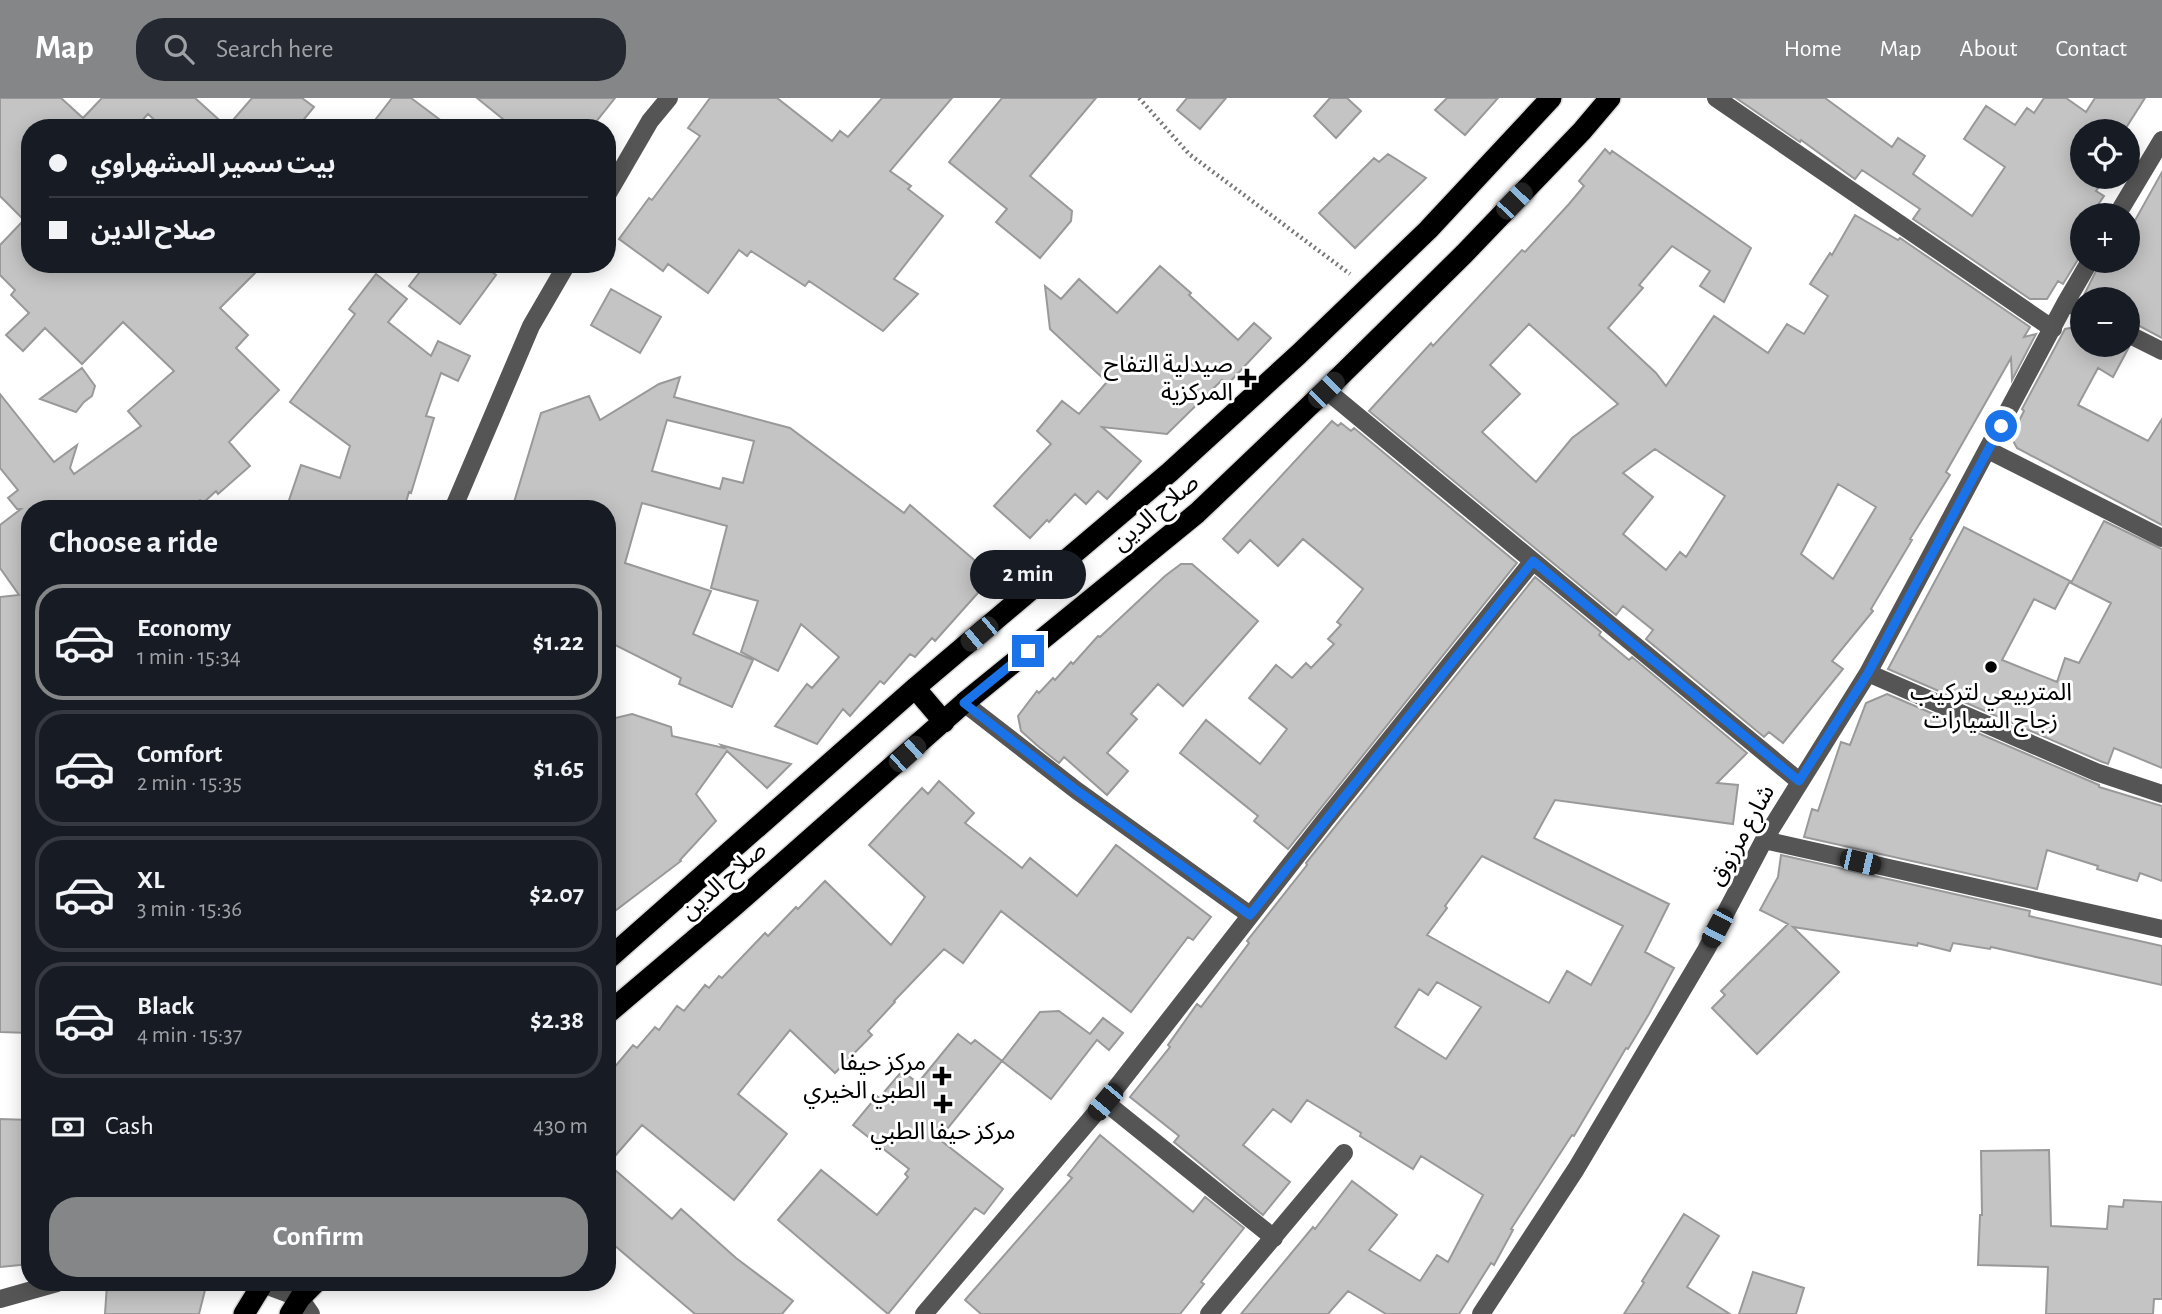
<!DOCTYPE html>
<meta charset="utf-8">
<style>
body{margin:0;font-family:"Alegreya Sans","Noto Sans Arabic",sans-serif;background:#242831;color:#f1f3f6;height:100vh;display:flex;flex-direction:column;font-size:26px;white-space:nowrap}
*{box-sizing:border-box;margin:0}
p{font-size:23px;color:#9ea1a6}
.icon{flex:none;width:38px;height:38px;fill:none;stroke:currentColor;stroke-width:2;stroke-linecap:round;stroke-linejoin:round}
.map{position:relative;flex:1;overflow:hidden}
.drawer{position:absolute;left:21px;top:402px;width:595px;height:791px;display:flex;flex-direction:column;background:#171b24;border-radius:28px;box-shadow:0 4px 18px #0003}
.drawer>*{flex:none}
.guide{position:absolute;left:21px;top:21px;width:595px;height:154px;border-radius:28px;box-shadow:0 4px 18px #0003;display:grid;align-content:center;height:154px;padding:0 28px;background:#171b24}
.fabs{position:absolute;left:2070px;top:21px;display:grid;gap:14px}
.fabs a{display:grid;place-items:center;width:70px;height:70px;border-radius:50%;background:#171b24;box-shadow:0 4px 18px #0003;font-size:35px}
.end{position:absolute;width:32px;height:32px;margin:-16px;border:9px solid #1a73e8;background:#fff;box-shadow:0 0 0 4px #fff}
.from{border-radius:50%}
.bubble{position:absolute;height:49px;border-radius:24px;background:#171b24;box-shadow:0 4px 18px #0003;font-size:23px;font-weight:600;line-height:49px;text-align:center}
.car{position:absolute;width:21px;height:42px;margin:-21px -10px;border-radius:9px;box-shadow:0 0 5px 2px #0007;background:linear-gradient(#222 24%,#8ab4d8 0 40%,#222 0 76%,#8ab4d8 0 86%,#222 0)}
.guide b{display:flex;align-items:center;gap:24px;height:66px;font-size:26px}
.guide b+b{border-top:2px solid #363941}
.guide i{width:18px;height:18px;background:#f1f3f6}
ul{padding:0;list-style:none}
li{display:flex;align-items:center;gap:21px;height:116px;margin:0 14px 10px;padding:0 14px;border:4px solid #363941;border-radius:28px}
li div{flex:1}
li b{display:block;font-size:26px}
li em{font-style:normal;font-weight:600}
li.selected{border-color:#858687}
li>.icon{width:63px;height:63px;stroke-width:1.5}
h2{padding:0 28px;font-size:32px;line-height:84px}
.pay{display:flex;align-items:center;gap:18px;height:77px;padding:0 28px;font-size:26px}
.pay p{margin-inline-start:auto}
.cta{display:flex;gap:14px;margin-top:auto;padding:14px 28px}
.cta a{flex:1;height:80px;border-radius:28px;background:#858687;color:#fff;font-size:28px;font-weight:600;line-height:80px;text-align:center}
header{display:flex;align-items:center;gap:42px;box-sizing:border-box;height:98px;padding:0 35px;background:#858687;color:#fff}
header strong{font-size:33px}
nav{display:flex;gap:38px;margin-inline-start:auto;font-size:24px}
.search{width:490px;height:63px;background:#242831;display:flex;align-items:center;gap:18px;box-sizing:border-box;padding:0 24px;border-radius:28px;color:#9ea1a6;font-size:26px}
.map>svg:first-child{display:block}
</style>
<header>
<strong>Map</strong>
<div class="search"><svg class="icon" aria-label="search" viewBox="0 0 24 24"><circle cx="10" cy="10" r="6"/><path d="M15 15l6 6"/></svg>Search here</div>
<nav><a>Home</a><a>Map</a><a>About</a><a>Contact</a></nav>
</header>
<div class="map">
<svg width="2162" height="1216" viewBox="0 0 2162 1216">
<rect width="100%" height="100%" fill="#fff"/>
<path fill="#c4c4c4" stroke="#999" stroke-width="2" fill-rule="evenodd" d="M0,0H61L83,20L102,0H195L227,29L252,0H302L314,9L297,30H163L148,16L135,30H30V166H264L220,210L248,237L236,250L279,292L229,344L250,368L218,396L216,393L203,405L200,402L187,411H30V935L0,934V499L19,497L0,470V427L21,411H17L8,400L18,392L0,370V296L54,364L77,347L70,370L74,376L141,328L128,313L174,273L123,224L82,266L45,230L23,253L6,237L29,215L11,197L15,192L0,177V147L24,122L0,98Z
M392,0H411L451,30H369Z
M477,0H615L591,30H514Z
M710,0H777L832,43L840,33L848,39L882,0H952L890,73L911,88L908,91L943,118L894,181L918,196L883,233L809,183L805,188L751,153L747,158L739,152L708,195L668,166L663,173L619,141L649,100L652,102L700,38L688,30Z
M1002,0H1096L1030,78L1072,113L1071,123L1040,160L996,124L1007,111L949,64Z
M1187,0H1226L1200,31L1177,12Z
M1330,0H1347L1361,13L1336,40L1314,18Z
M1447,0H1498L1465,37L1435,12Z
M1736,0H1825L1892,49L1898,40L1925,58L1913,76L1972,118L2005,69L1964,41L1986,8L2015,27L2027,10L2034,15L2044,0H2066L2086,14L2095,0H2145L2124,33H2082V79H2106L2096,93L2104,98L2091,117H2082V155L2063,186L2058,183L2047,201H2030L1913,121L1920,111L1862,72L1855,81L1801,42L1800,44Z
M1605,51L1610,56L1612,53L1751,150L1724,204L1700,188L1710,173L1672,148L1639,187L1643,190L1608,230L1656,275L1666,288L1714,218L1768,255L1787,226L1804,236L1828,198L1810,186L1830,155L1832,157L1855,117L1898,142L1900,140L2030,229L2024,239L2036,236L2012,282L2011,260L1946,374L1950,377L1910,441L1912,442L1871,511L1873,513L1832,563L1843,571L1783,645L1769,634L1764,639L1646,541L1653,532L1623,508L1616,517L1369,313L1431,245L1433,248L1522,152L1525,154L1569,106L1584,88L1579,83ZM1529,226L1618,306L1572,340L1536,384L1482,334L1520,296L1490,267ZM1655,351L1725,398L1686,459L1680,454L1666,472L1623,436L1653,399L1623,375ZM1838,386L1876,409L1833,481L1801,456Z
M1388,56L1426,80L1355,150L1319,115L1374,60L1379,64Z
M2162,74V240L2128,222V201H2093L2084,197L2101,163H2128V135Z
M426,166H481L496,177L460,226L409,188Z
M1160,168L1191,195L1189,197L1238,242L1254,225L1271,240L1227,287L1222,282L1167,336L1102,329L1141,363L1107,401L1098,393L1086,406L1075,396L1049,424L1047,422L1030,440L994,408L1051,346L1037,333L1062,303L1079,316L1107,284L1050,231L1045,188L1061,201L1079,181L1117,215Z
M376,176L407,201L388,224L431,258L438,243L470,258L458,283L441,275L426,318L434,320L411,395L409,394L404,411H286L301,367L340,380L350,348L290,304L355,216L349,211Z
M611,191L661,219L640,255L591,227Z
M2075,229L2082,234V247H2124L2129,249L2113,279L2098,270L2078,307L2148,343L2162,321V427L2017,350L2011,339L2024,313L2022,311L2065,231Z
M82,270L95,288L92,298L84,304L76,314L40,301Z
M680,279L674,299L790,330L904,415L910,407L993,478L935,543L932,540L915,559L910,556L884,586L880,583L850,618L843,611L817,646L775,628L807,586L812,590L839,559L801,526L778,573L741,554L758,503L711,490L727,428L642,405L625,465L711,493L693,536L753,562L732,609L679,586L681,580L607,543V411H512L541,315L589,298L600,322L659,286ZM667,322L754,343L743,385L723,380L720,391L652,373Z
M1332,323L1338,328L1341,325L1351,333L1354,330L1517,465L1288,751L1254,723L1258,718L1180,655L1206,622L1260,666L1287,631L1249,600L1276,567L1292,580L1306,565L1311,570L1334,546L1328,541L1341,527L1337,524L1363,491L1303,441L1278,468L1250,442L1238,455L1223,441Z
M2104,423L2162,451V670L2114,650L2108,666L2100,663L1888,571L1964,429L2070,483L2055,511L2034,501L2002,562L2057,584L2065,560L2079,565L2111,505L2071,485Z
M1181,466H1192L1258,523L1183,608L1158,586L1131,616L1137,621L1107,655L1128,673L1107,697L1064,659L1059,665L1039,649L1021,633L1018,618L1037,593L1039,595L1053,580L1055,582L1071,564L1073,566L1098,538L1100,539L1165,478Z
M1535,479L1601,534L1599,537L1629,562L1632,559L1747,655L1717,685L1738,687L1733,726L1555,702L1534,740L1669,806L1645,854L1674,870L1649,916L1628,951L1626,950L1574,1038L1572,1037L1511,1131L1513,1132L1494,1167L1491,1165L1459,1216H1386L1348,1193L1328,1216H1241L1313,1129L1315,1131L1352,1083L1397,1117L1369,1152L1420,1183L1437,1157L1448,1164L1483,1097L1421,1058L1413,1071L1360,1038L1361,1035L1307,1002L1291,1024L1273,1011L1243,1047L1290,1084L1263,1117L1174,1044L1179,1038L1130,999L1170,949L1168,947L1197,906L1201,909L1249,845L1247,843L1307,767L1306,765ZM1482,758L1623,828L1591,887L1567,873L1549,905L1427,837L1447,810L1445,808ZM1437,884L1481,909L1446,961L1395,929L1419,891L1428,897Z
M1887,596L2099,687V689L2162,708V783L2140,775L2137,783L2097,771L2098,768L2047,752L2037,791L1804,739L1812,711L1818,713L1841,644L1850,647L1866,605Z
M632,616L671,629L672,638L724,650L721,647L791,666L767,690L727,653L696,696L716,723L680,762L681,763L607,819V622Z
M939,683L974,715L965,725L1022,770L1030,760L1077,798L1116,747L1211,819L1193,842L1188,839L1131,914L1001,813L963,865L944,851L894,903L895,904L868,933L872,937L835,975L790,932L738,996L787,1036L734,1102L642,1027L608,1066L672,1121L681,1111L736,1160L793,1203L782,1216H695L607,1141V978L633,947L637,950L655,929L659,932L677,908L684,913L705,887L709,890L719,878L722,880L765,835L768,838L796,809L798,811L825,783L891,847L925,799L869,747L922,690L928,696Z
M1781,757L2030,813L2029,818L2162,848V887L1991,849L1990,851L1953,845L1950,853L1918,845L1917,848L1793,829L1839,874L1757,956L1712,910L1725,897L1721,893L1788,826L1760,812L1778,779Z
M1059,913L1090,936L1103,920L1123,935L1109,952L1097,942L1051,1001L1002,963L1040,914Z
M958,936L971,946L975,942L1002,963L939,1041L1003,1091L984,1116L975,1110L888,1216L778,1122L821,1072L877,1117L908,1079L905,1076L909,1071L853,1027L877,998L879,1000L902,973L918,985Z
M0,1021L30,1022V1166L0,1169Z
M1100,1037L1193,1114L1205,1099L1244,1130L1201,1184L1204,1186L1180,1216H981L965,1202L1072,1080L1068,1077Z
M2049,1052L2051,1128L2107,1131L2109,1108L2123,1109L2124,1102L2162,1104V1201H2154L2153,1216H2046L2048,1169L1978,1167L1980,1117H1982L1981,1053Z
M1684,1116L1719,1138L1687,1189L1730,1216H1624L1644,1185L1642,1183Z
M1753,1174L1804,1190L1796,1216H1739Z
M132,1185H172L205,1192L199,1216H105L107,1186L132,1187Z"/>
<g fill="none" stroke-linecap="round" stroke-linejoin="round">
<defs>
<path id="highway" d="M915,590L944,624
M607,862L915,590L1170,374L1299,256L1428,132L1551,0
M607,916L733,809L964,605L1197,415L1326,292L1464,156L1582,33L1610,0
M244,1216L263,1185
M290,1216L300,1200L315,1185"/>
</defs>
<use href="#highway" stroke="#dbdbdb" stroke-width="24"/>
<path stroke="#777" stroke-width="4.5" stroke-dasharray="2 3.5" stroke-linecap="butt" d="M1139,0L1189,56L1350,176"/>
<path stroke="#555" stroke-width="18" d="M1716,0L2053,231
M607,97L650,23L669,0
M2117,117L2162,42
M2066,204L2082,212
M2128,236L2162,253
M1326,292L1799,683
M1988,352L2162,440
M453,411L531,228L567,166
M1868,575L2096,674L2162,696
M964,605L1076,692L1250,817
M1764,742L2162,831
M1105,1004L1274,1140
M260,1185L300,1200L311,1216
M0,1201L57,1185
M924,1216L1105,1004L1325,722L1533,463
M1209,1216L1344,1055
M1481,1216L1576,1071L1706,852L1764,742L1868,575L2066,204L2090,163"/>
<use href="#highway" stroke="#000" stroke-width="21"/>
</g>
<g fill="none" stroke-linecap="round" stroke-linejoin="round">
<path stroke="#1a73e8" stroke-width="9" d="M1028,553L964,605L1076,692L1250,817L1533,463L1799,683L1868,575L2001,328"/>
</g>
<g fill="#000" stroke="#fff" stroke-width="2.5">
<path d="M1243.5 269.5h7v7h7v7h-7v7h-7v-7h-7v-7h7z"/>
<circle cx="1991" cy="569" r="7"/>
<path d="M938.5 967.5h7v7h7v7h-7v7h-7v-7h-7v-7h7z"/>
<path d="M939.5 995.5h7v7h7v7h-7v7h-7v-7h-7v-7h7z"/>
</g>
<g text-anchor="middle" stroke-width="6" stroke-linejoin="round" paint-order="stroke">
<g font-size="24" fill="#000" stroke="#fff" text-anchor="end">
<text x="1233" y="274">صيدلية التفاح<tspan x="1233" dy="28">المركزية</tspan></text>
<text x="1991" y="602" text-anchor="middle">المتربيعي لتركيب<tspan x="1991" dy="28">زجاج السيارات</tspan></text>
<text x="926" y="972">مركز حيفا<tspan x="926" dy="28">الطبي الخيري</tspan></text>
<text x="943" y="1041" text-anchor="middle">مركز حيفا الطبي</text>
</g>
<g font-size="24" fill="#000" stroke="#fff">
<text transform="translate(1155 414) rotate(-40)" y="8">صلاح الدين</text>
<text transform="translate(1741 737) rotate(-61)" y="8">شارع مرزوق</text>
<text transform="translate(723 782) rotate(-41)" y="8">صلاح الدين</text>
</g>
</g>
</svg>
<div class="fabs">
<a><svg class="icon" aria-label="locate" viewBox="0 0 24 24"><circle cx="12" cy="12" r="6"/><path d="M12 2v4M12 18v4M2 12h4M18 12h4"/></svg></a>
<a>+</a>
<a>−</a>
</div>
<i class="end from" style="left:2001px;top:328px"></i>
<i class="end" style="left:1028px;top:553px"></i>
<div class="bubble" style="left:970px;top:452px;width:116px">2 min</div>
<i class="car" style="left:1514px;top:103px;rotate:44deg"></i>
<i class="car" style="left:1326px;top:292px;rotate:45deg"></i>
<i class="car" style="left:979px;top:536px;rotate:230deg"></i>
<i class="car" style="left:907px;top:656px;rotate:48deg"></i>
<i class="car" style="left:1860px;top:764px;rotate:103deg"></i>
<i class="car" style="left:1717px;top:830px;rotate:208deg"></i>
<i class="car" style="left:1105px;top:1004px;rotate:220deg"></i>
<div class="guide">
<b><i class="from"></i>بيت سمير المشهراوي</b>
<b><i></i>صلاح الدين</b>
</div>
<section class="drawer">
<h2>Choose a ride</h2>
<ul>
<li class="selected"><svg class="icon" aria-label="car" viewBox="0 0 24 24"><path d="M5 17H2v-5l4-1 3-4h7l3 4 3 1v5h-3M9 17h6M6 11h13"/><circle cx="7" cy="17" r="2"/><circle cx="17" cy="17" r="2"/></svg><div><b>Economy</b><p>1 min · 15:34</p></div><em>$1.22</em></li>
<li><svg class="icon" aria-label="car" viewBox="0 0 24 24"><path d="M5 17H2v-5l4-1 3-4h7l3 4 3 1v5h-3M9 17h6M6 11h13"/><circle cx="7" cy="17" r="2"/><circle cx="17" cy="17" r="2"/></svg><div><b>Comfort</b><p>2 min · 15:35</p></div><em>$1.65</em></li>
<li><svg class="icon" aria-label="car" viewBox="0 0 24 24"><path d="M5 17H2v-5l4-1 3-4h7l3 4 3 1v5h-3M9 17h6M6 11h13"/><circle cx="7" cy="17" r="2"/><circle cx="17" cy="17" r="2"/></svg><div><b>XL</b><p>3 min · 15:36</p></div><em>$2.07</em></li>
<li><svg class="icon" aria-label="car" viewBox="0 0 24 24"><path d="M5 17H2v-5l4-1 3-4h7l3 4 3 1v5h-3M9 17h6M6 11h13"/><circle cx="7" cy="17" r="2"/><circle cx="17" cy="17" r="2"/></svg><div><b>Black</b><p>4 min · 15:37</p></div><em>$2.38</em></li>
</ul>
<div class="pay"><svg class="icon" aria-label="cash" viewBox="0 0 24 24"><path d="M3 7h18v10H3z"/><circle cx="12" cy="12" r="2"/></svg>Cash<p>430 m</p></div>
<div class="cta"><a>Confirm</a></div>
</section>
</div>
